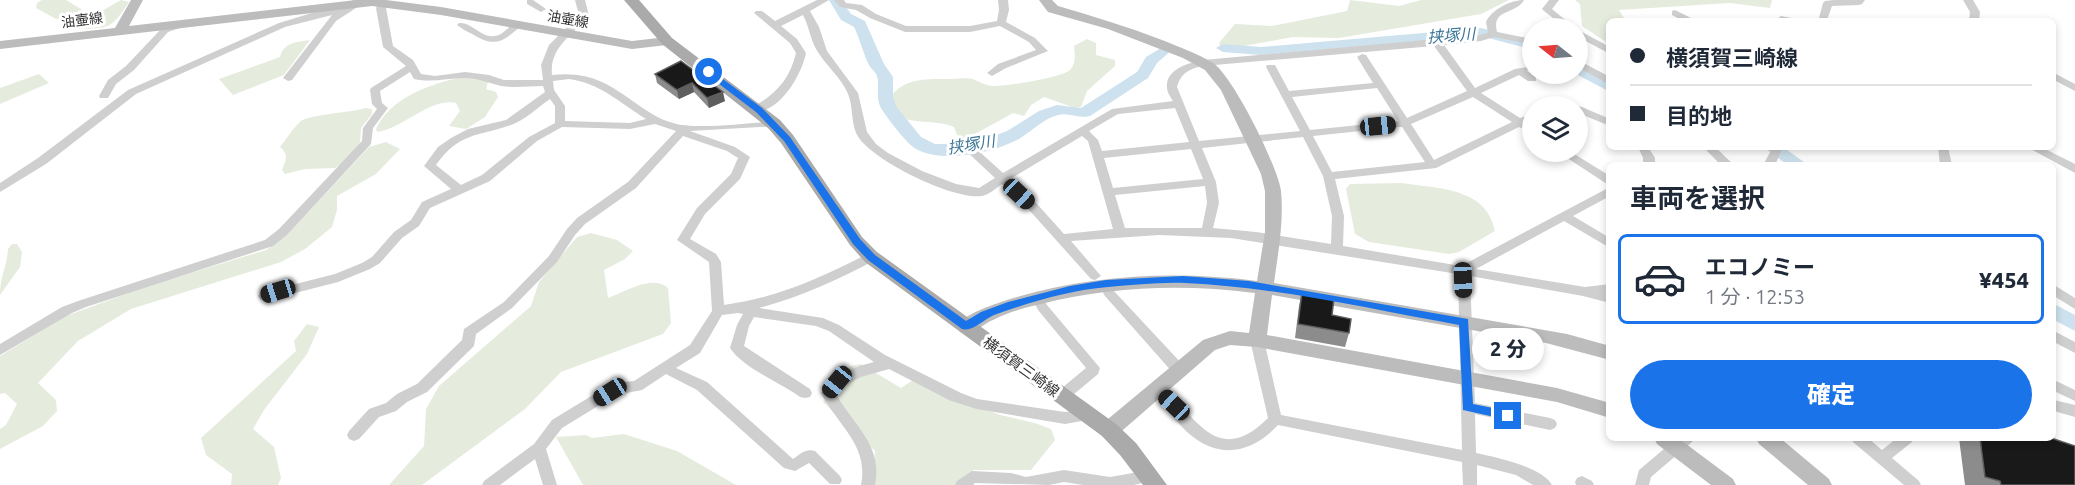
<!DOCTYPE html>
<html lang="ja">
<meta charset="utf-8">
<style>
body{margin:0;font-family:Ubuntu,"Noto Sans JP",sans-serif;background:#f6f6f7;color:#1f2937;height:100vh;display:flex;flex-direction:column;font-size:22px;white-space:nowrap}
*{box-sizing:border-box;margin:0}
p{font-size:20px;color:#747a83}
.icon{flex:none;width:33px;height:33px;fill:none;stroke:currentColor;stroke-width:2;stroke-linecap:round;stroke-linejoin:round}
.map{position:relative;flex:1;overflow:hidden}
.panel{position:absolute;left:1606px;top:162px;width:450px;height:279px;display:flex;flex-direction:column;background:#fff;border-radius:9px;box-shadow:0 3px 9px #0003}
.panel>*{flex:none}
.guide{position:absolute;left:1606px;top:18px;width:450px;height:132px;border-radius:9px;box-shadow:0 3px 9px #0003;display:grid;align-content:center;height:132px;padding:0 24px;background:#fff}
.needle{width:39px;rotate:287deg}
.fabs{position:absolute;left:1522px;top:18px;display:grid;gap:12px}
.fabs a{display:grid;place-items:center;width:66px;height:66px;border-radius:50%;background:#fff;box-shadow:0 3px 9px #0003;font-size:30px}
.end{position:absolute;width:27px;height:27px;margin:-14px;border:8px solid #1a73e8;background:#fff;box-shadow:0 0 0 3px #fff}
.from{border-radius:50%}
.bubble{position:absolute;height:42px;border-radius:21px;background:#fff;box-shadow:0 3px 9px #0003;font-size:20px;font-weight:800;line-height:42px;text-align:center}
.car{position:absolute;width:18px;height:36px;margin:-18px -9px;border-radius:8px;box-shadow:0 0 4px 2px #0007;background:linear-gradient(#222 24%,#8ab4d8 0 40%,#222 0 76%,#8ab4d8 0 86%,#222 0)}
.guide b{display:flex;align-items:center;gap:21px;height:57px;font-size:22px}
.guide b+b{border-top:2px solid #e0e1e3}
.guide i{width:15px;height:15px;background:#1f2937}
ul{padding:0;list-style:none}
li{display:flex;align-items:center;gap:18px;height:90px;margin:0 12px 9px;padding:0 12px;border:3px solid #e0e1e3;border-radius:9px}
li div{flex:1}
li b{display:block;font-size:22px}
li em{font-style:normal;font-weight:800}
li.current{border-color:#1a73e8}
li>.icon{width:54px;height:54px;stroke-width:1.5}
h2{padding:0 24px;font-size:27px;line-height:72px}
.cta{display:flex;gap:12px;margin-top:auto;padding:12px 24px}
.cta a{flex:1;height:69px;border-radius:36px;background:#1a73e8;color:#fff;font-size:24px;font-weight:800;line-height:69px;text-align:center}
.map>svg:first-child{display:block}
</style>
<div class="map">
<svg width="2075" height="485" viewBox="0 0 2075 485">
<rect width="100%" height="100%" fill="#fff"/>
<path fill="#e5ecde" d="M42,0H66L86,12L98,13L121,0L129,2C111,29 110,28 78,29L76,28V22L66,18L56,19L36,8L37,3Z
M1350,0L1399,6L1421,0H1509L1481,14L1339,38L1293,37L1222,50L1219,43L1235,24L1272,26L1347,11Z
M1575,0H1772L1770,8L1730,3L1619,10L1626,21H1610L1609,44L1582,26L1580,4Z
M1087,39L1096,43V55L1115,60V66L1087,91L1081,107L1075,108L1044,97L1031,105L1024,116L1013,113L966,139L957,135L954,127C937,119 909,125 899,115C895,111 892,103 890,98C903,77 929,79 952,79C959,79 968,77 975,80C980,82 985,85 992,86C1004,87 1066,77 1071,69C1076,62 1075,54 1074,46Z
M310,40L284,75L233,95L219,79L280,57C284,42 297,42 310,40Z
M39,74L49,83L0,104V88Z
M462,77H476L488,82L486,89L496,92L498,97L485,117L466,129L449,126L460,111L456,103C431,97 402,129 377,132L376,129C390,98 430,84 462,77Z
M365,108L372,109V114L361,128L360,145L347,160L335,168L305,169L285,174L282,170C286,160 289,154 280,147C287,138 293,128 301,121C311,114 350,113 365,108Z
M386,142L400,149L376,174L337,196V210L332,227L305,249L281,262L131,309L78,341L38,383L56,400L57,411L43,426L0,449V429L6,425L17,404L5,393L0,394V356L66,316L145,287L266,250L287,235L369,147Z
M1402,183C1439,189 1486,187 1495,231L1459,252L1449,254L1369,242L1355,234L1346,189L1350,184Z
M591,233L617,240L633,251L625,259L604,270L608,298C625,292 652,274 668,288L671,323L663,334L561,372L525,409L422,485H389L424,446L426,409L439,386L531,306L539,282L577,237Z
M12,244H17L22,252L20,267L0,295C0,277 7,266 8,249Z
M307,324L319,327L307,354L264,410L253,429L274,447L281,478L278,485H231L232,474L206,455L201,438L296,351L294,341Z
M861,364L901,388L913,380L1000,415L1035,423L1051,429L1055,440L1031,470H973L969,485H873L875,451L823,402L851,366Z
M624,434L677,451L736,485H583L556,437L586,435L592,438Z"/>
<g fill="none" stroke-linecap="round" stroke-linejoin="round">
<path fill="#cde2ee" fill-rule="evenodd" d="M829,0H841L851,14L865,21L884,64L893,77V96L896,106L921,137L935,144H963L986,139L1007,131L1039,111L1057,105L1081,108L1137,72L1146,57L1166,45L1173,49L1157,63L1148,78L1090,116C1079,119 1069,112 1058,115C1043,119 1032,131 1019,139C992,153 944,164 916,149C907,144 887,118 881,108C875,97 880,86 877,76C876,72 871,69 869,65C863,53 860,39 854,27L841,20Z
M1481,28L1533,41V50L1481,36L1261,55L1223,52L1216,48L1223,44L1261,47Z
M1578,63L1610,80V92L1576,74Z
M1763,147H1783L1808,165H1788Z
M2054,304L2075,315V331L2054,320Z"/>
<path fill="#cfcfcf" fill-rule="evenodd" d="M353,0H363L356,8L336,21L292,80L288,81L283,78L332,15L285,27L136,94L46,164L0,192V183L38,158L128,90L279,23L315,12L343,8Z
M380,0H386L388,2L386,8L393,46L413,60L421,74L435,76L465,72L489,75L504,80H543L541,65L549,45L579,15L575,0H585L589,16C573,35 549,47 552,75C589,71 608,83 637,104C647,111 660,120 673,123C695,130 749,123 774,121L779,124L778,126L690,131L735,147L750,157L740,179L705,214L690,239L716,254L721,262L724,305C776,298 821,278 867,254H875L877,257L875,260C838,280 800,297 759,308L823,318L839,325L885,355L961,393L977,399L1065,412L1088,409L1093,411L1095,415L1093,419L1065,424L977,409L951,401L889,369L861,377L846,385L836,394C854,426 883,445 875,485H861C869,445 838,426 821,393C832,374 855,367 874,362L829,331L816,326L754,317L749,326L744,346L810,389L812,393L810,397L805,398L800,397C781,383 743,368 730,348L737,325L743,314L738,313L722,315L700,353L676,368L707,382L793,459C800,454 806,448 815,451L840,476L842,480L840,484H830L809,463L795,471L784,468L697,390L666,374L642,390L616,395L562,428L546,449L557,485H543L535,459L500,485H482L484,481L534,444L552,420L606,387L623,382L634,381L690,345L712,311L709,262L677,240L697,208L731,174L738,158L727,151L683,136L636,188L585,224L575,235L557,262L512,308L476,334L474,346L427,392L407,402L396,411L379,417L359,439L354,441L349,439L347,435L349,431L369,409L386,403L397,394L417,384L462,340L464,329L504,302L549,256L567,229L577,218L628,182L676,131L655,124L630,129L562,127L537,141L490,181L430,208L419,226L402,238L380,263L370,269L338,282L264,301L260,299L258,296L260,293L335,274L362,263L372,257L394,232L411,220L422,202L451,189L424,166L438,147L451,138L468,129L506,120L545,92L543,86C530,86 515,88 501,86C489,83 478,78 465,78C447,78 432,83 414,79L410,72L380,91L382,103L388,108L373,128L371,144L287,235L273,246L86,307L72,313L0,355V344L62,307L78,301L265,240L279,229L362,141L363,128L377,109L372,104L370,90L371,88L406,66L383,47L376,8ZM569,79C600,83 620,103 646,119L630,123L565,121V106L554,90L553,81ZM550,99L555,106V123L529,137L482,175L461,185L436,165C460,132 477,137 511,125C525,120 538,107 550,99Z
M527,0H533L546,9L541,12L527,4Z
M817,0H829L810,11L819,27L827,51L858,93L867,132L876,144L888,153L922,171L956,184L979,188L995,178L963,148L962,146L963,144H971L1003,173L1112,109L1173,101C1171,98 1167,92 1167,88C1165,69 1189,63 1203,60L1480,35L1488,33L1486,22C1492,9 1511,0 1524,0C1516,15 1491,8 1497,32L1533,39V45L1494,37L1481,41L1444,45L1475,88L1515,69L1528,67L1529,69L1527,71L1536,77V81H1528L1519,75L1481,93L1520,118L1533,113V120L1528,123L1533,126V134L1519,127L1436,168L1335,179L1344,216L1343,246L1461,266L1610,187V196L1573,216L1610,238V248L1564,221L1476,269L1585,287L1610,284V294H1608H1610V303L1583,296L1470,276L1475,403L1550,418L1555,420L1557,424L1555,428L1550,430L1475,414L1476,453C1495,457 1543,467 1552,485H1533L1516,475L1477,465V485H1463L1462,462L1278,425C1251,454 1218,460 1187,432C1174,420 1165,405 1152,393L1150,389L1152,385L1157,384L1162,385C1196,418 1218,468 1268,418L1250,340L1252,337H1262L1264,340L1281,415L1462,450L1458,274L1231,238L1159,235L1071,241L1101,276L1095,280L1091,279L1030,211L1002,184C996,188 989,195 982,196C953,200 876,162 859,138C850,125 854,108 848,94C841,77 825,65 816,49C810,38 809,26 803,15L781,26L797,39L806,53C802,74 779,115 753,111L752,109L753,107C776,94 790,79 796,53L790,43L754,13L756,11H762L775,21ZM1434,46L1467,91L1407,118L1366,55L1362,54L1357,57L1373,83L1289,91L1275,65H1267L1266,67L1300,131L1199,141L1177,87C1181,73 1189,69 1203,66ZM1377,88L1398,121L1310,130L1292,97ZM1473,97L1512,122L1434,160L1411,124ZM1175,108L1189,142L1102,151L1098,140L1089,131L1118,114ZM1399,127H1402L1425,162L1332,172L1313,136ZM1082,136L1088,141L1113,229L1064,234L1038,205L1010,179ZM1303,137L1323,176L1332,216L1331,244L1256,232L1213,228L1219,203L1216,182L1202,148ZM1191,149L1203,179L1113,188L1104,158ZM1205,186L1207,203L1202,228H1125L1115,195Z
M834,0H844L846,3L862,5L876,14L906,26H970L997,21L999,10L998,0H1008L1009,10L1006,22L1035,38L1048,51L1006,68L992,76L987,73L998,64L1036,50L1029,42L1000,26L970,32H905L870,18L856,10L840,7Z
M1549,0H1559L1552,9L1575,28H1566L1544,11L1542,9Z
M1834,0H1865L1862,4L1859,5L1832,6L1827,20H1821L1819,18L1823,3L1825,1Z
M1963,0H1973L1980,12L1979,21H1969L1970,12Z
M1675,10L1693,19L1695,21H1683L1672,15V11Z
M1781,16L1797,19L1799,21H1774Z
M518,21L521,22V26C504,41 495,48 474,35C468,32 462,29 457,25L459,23C472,22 481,38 494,36C503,36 510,24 518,21Z
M180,22L185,25L183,27L168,32L134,70L116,84L108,98H100L99,96L108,80L126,66L162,28Z
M1578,30L1610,47V54L1578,37Z
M1578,60L1610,77V85L1578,67Z
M2054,73L2075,84V91L2054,80Z
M1575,106L1582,107L1610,119V126L1578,113V106Z
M1638,147H1648L1655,158V165H1643V158Z
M1703,147H1715L1734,165H1721Z
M1773,147H1783L1775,165H1763Z
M1938,147H1948L1952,165H1940Z
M2027,147H2041L2075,164V173Z
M1558,152H1571L1610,176V186Z
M2054,285L2075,298V309L2054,296Z
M1109,288L1113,290L1184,366L1186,370L1184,374L1179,375L1174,374L1105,296L1103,293L1105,290Z
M1038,293L1042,295L1047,305L1100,368L1098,374L1067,400L1062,401L1057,400L1055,396L1057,392L1086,368L1038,310L1032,298L1034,295Z
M2054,331L2075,342V353L2054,342Z
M2054,380L2075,390V401L2054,391Z
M2054,400L2075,405V417L2054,411Z
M1677,438H1694L1692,442L1651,477L1649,485H1635L1639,470Z
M1851,438H1868L1882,450L1897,438H1914L1912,442L1892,458L1919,481L1921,485H1904L1853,442Z
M1064,470L1110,477L1150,470L1155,472L1157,476L1155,480L1134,485H1083L1064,482L1049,485L975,483L973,485H955L957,481L972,471L1011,473L1026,477Z
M1582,476L1592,481L1594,485H1576L1575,482L1577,478Z"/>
<path fill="#bcbcbc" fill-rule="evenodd" d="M131,0H143L129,26L356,0H386L441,7L632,41L667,37L674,41L667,45L632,49L441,15L372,6L0,49V41L115,28Z
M1039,0H1052L1058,6C1093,16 1128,27 1162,40C1179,47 1197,53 1213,63C1233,76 1278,167 1281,191C1284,222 1278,253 1274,283L1567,334L1610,346V360L1546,343L1272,295L1267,335L1557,388L1610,403V418L1557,402L1257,347L1230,345L1215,350L1116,436L1109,438L1102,436L1099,430L1102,424L1203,340L1230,331L1249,333L1255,293C1184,284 1111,286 1041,304C1024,308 1008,312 993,320C985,323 977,331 969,333C964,334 964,333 960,332L957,327C965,313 990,306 1004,301C1086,275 1173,270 1257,281L1265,232V191L1261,174L1221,90L1205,70L1183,58L1108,29L1048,12Z
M1654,438H1678L1733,479L1736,485H1711L1657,444Z
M1756,438H1780L1829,479L1832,485H1808L1759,444Z"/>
<path fill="#aaa" fill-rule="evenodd" d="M624,0H639L672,38L780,120L793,135L862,237L877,252L1116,424L1136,443L1167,485H1143L1120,455L1102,436L865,262L850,245L781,143L768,128L662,44Z"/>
</g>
<path fill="#8c8c8c" d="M681,61L725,101L709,108L694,92L679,99L657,83L655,74Z
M1302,292L1332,315L1349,333L1345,347L1295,338L1299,306Z
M1959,438H2051L2075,485H1965Z"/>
<path fill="#5e5e5e" d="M692,83L694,92L679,99L677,90Z
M723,92L725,101L709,108L707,98Z"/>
<path fill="#191919" stroke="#5e5e5e" stroke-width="1.5" d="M681,61L723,92L707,98L692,83L677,90L655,74Z
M1302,292L1334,298L1332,315L1351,319L1349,333L1298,324Z
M1980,438H2051L2075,446V485H2001L2000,481L1985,477Z"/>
<path fill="#1a73e8" d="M706,71H712L762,108L790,137L860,239L875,255L966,321L981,312L1008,302L1070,286L1106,280L1183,276L1249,281L1468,319L1473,404L1508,411L1514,416L1508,420L1463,410L1459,325C1369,309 1277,287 1185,283C1160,282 1133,285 1108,287C1070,290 1030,302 994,315C984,319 973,332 962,329L868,260L853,244L784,141L756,112L706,74Z"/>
<g text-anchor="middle" stroke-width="6" stroke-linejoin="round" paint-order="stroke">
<g font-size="14" fill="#323232" stroke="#fff">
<text transform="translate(568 19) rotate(10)" y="5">油壷線</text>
<text transform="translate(82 20) rotate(-7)" y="5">油壷線</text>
</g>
<g font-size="15" fill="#323232" stroke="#fff">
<text transform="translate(1021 367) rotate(36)" y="5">横須賀三崎線</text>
</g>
<g font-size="16" font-style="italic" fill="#3d7698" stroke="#fff">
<text transform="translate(1451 35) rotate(-4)" y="6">挟塚川</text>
<text transform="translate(971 144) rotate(-9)" y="6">挟塚川</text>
</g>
</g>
</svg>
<div class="fabs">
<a><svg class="needle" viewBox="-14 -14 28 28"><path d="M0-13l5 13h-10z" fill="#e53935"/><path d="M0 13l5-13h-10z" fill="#747a83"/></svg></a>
<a><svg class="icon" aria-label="layers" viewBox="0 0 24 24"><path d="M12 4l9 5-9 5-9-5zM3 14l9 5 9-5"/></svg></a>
</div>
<i class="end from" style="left:709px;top:72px"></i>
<i class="end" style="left:1508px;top:416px"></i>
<div class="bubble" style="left:1472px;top:328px;width:72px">2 分</div>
<i class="car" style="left:1378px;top:126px;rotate:84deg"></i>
<i class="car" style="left:1019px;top:194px;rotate:133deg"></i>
<i class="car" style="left:1463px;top:280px;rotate:178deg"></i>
<i class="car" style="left:278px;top:291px;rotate:253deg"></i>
<i class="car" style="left:837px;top:382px;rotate:219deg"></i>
<i class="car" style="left:610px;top:392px;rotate:238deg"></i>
<i class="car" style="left:1174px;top:405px;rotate:313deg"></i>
<div class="guide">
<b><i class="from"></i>横須賀三崎線</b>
<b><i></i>目的地</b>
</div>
<section class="panel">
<h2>車両を選択</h2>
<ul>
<li class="current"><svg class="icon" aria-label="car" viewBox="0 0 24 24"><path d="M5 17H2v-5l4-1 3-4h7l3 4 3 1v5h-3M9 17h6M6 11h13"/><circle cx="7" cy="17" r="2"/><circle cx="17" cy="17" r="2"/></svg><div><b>エコノミー</b><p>1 分 · 12:53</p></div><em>¥454</em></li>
</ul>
<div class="cta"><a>確定</a></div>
</section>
</div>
